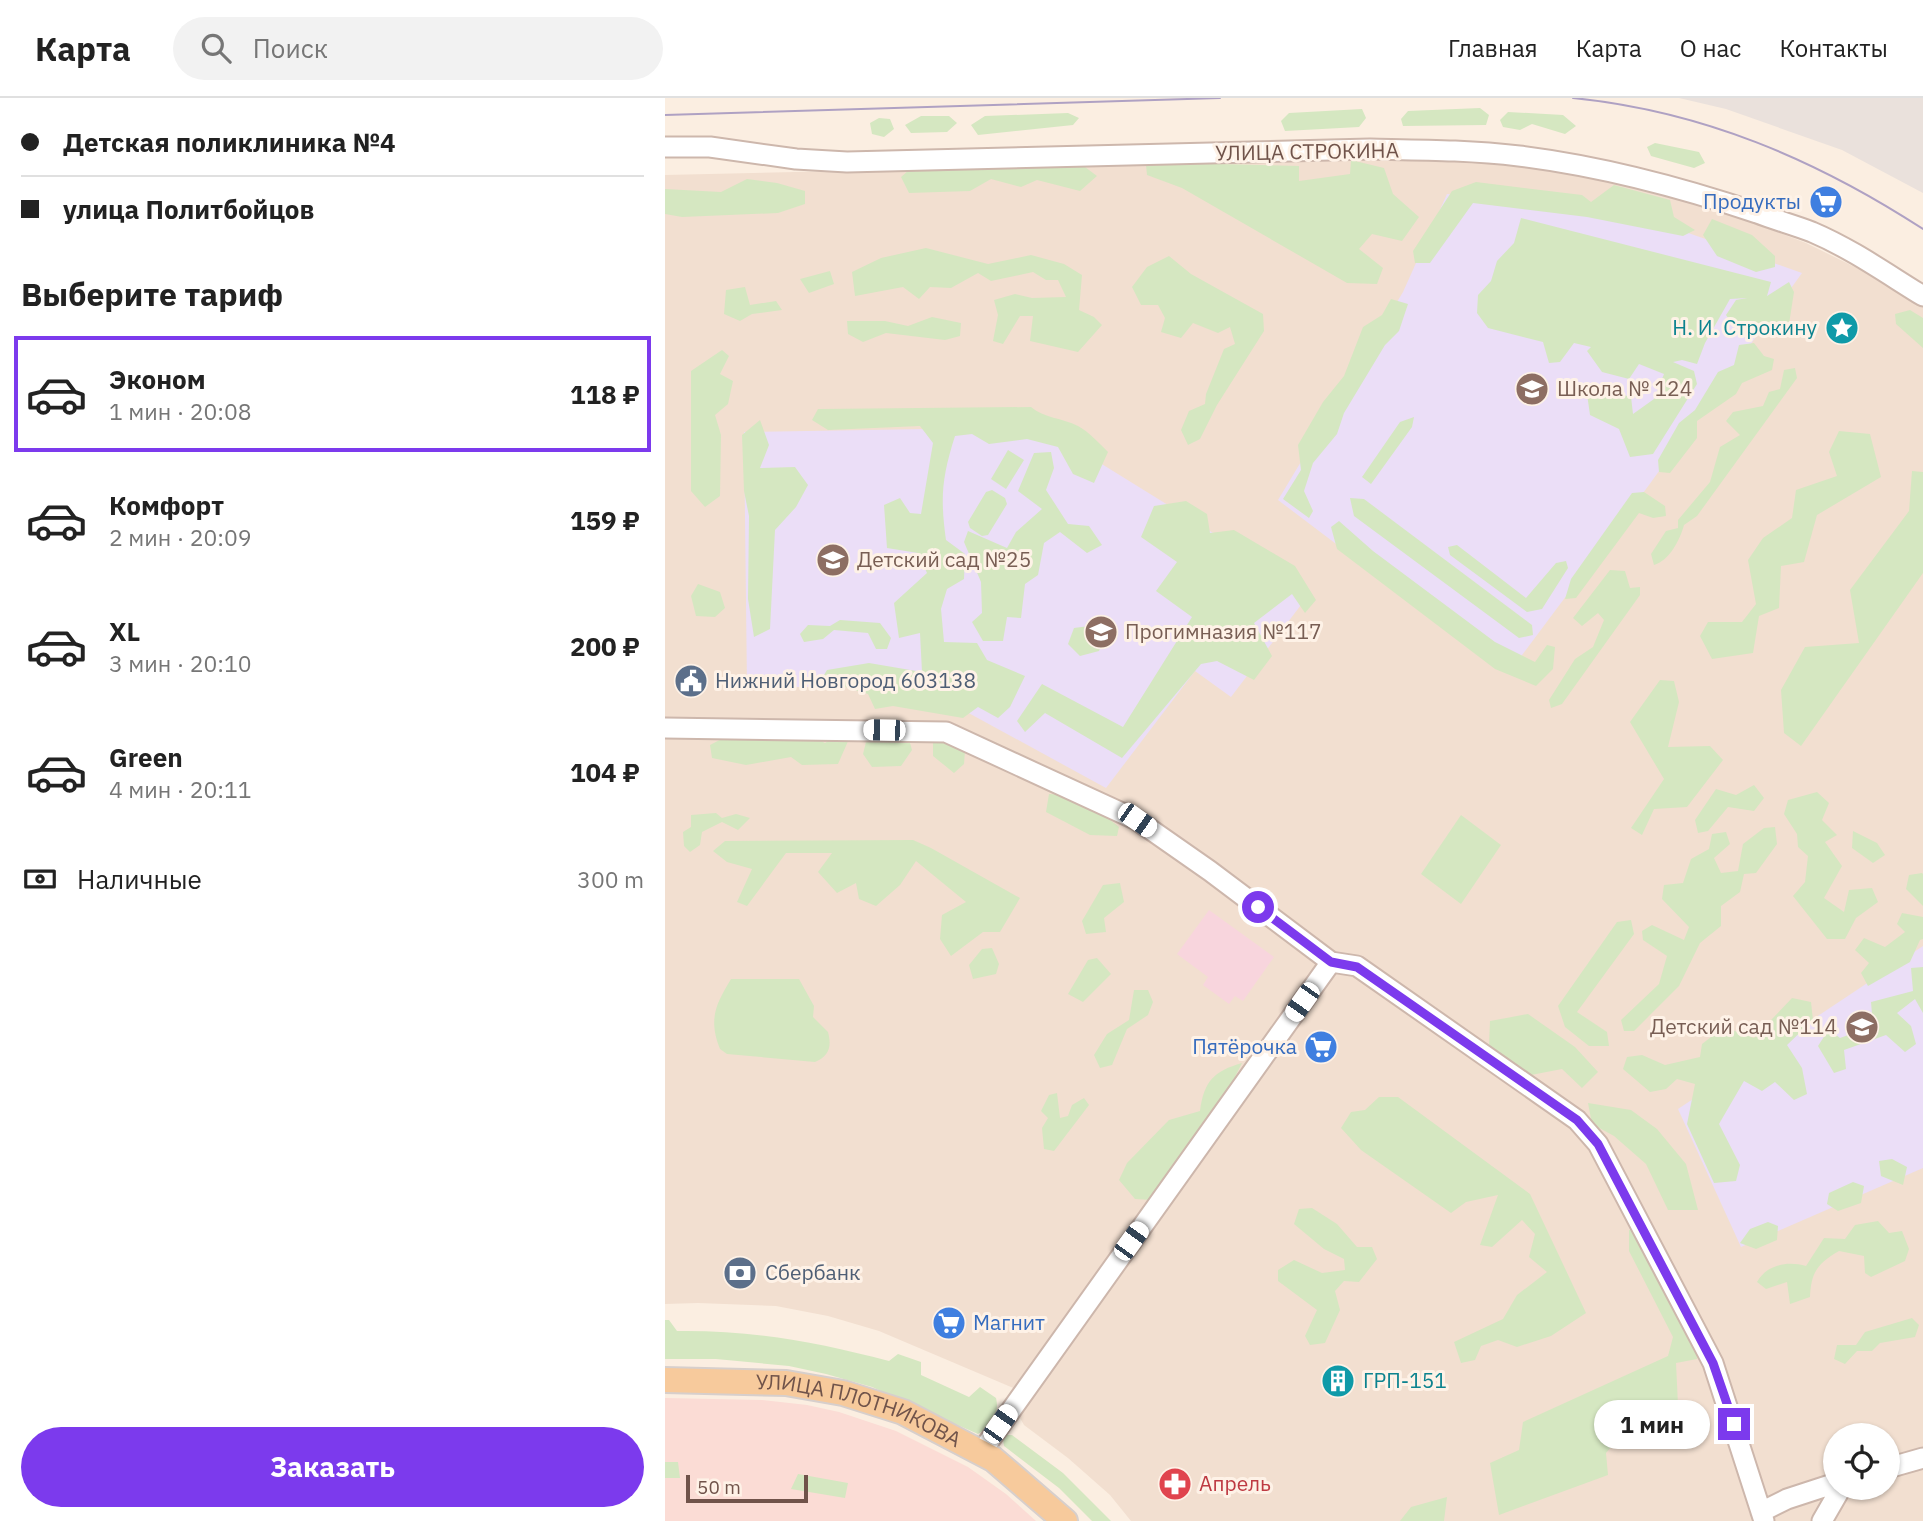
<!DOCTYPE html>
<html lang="ru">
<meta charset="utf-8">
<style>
body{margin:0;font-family:"IBM Plex Sans",sans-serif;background:#f2f2f2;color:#222;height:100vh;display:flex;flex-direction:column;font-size:26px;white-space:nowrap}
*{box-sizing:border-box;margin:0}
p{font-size:23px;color:#767676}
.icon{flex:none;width:38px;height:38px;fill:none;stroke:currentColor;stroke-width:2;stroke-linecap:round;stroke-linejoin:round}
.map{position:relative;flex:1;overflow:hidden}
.details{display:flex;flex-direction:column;background:#fff;width:665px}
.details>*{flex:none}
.hud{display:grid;align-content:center;height:154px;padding:0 21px;background:#fff}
.buttons{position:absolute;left:1158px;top:1325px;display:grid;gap:14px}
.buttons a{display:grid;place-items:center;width:77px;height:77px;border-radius:50%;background:#fff;box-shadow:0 2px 5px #0004;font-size:35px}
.scale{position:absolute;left:21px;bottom:18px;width:122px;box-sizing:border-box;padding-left:7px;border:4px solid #70534a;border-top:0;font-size:19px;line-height:24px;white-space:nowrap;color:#70534a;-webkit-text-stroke:5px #fef2e7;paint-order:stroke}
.end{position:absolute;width:32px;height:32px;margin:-16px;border:9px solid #7c3aed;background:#fff;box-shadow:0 0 0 4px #fff}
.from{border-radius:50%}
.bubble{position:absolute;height:49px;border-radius:24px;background:#fff;box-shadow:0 2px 5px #0004;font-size:23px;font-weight:800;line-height:49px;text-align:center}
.car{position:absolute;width:21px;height:42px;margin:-21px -10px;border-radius:9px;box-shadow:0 0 5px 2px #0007;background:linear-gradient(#fff 24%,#345 0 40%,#fff 0 76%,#345 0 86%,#fff 0)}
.hud b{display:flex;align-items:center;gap:24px;height:66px;font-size:26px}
.hud b+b{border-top:2px solid #e0e0e0}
.hud i{width:18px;height:18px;background:#222}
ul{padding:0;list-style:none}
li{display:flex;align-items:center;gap:21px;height:116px;margin:0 14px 10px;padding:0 7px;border:4px solid transparent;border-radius:0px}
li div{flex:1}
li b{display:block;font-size:26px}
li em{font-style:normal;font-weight:800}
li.on{border-color:#7c3aed}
li>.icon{width:63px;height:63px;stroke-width:1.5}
h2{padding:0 21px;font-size:32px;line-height:84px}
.pay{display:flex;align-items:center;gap:18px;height:77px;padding:0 21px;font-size:26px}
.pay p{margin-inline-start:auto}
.primary-button{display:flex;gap:14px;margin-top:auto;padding:14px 21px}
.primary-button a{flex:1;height:80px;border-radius:42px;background:#7c3aed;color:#fff;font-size:28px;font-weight:800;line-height:80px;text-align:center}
header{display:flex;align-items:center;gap:42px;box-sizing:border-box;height:98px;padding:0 35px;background:#fff;border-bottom:2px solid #e0e0e0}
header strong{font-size:33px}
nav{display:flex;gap:38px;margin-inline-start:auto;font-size:24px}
.search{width:490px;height:63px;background:#f2f2f2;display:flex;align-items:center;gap:18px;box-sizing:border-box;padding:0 24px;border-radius:38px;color:#767676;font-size:26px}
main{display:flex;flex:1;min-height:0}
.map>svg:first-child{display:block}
</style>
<header>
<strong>Карта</strong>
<div class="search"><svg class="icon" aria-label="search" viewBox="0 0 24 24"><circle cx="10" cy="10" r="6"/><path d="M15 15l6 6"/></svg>Поиск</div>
<nav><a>Главная</a><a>Карта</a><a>О нас</a><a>Контакты</a></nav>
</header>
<main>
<section class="details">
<div class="hud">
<b><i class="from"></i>Детская поликлиника №4</b>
<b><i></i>улица Политбойцов</b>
</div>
<h2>Выберите тариф</h2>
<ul>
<li class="on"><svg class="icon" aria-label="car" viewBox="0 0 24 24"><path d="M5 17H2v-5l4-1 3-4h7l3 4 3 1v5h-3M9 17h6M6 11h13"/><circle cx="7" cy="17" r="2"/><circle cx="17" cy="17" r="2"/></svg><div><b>Эконом</b><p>1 мин · 20:08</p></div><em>118 ₽</em></li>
<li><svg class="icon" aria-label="car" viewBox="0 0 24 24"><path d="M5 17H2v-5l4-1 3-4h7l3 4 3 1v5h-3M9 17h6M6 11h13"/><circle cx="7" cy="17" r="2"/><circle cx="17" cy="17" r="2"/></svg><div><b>Комфорт</b><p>2 мин · 20:09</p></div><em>159 ₽</em></li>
<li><svg class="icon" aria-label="car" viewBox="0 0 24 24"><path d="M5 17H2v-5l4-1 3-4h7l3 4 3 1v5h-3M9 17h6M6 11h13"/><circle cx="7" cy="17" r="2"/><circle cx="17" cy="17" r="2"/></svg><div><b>XL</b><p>3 мин · 20:10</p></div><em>200 ₽</em></li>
<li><svg class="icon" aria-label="car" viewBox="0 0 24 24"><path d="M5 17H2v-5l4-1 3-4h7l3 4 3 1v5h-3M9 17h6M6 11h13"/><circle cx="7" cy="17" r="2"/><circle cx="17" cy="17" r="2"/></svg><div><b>Green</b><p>4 мин · 20:11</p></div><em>104 ₽</em></li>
</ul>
<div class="pay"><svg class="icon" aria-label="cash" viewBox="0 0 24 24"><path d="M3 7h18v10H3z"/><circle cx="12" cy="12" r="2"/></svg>Наличные<p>300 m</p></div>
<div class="primary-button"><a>Заказать</a></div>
</section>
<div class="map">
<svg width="1258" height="1423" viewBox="0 0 1258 1423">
<rect width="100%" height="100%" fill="#fbeee1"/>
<path fill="#f2dfd0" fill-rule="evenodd" d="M704,61H778L853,67L935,81L1045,108L1141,145L1200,174L1258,209V1423H466L445,1397L403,1360L359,1327L355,1320V1312L365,1297L214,1233L163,1218L111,1208L33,1205L0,1206V77ZM1171,1337H1223V1390H1171Z"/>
<path fill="#fbdcd5" d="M0,1300L97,1302L142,1307L174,1314L231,1333L303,1369L341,1396L371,1423H0Z"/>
<path fill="#eae1dc" d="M1014,0H1258V95L1177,52L1061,11Z"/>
<path fill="#ebdef7" d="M782,96L857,102L1012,131L1137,175L984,387L843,576L613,402L738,194Z
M377,329L645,495L566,599L530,573L441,690L256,589H82L79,334Z
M1258,848V1070L1076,1149L1013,1011Z"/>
<path fill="#f8d5dd" d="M544,812L609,859L578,903L570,898L564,906L538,887L543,879L512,856Z"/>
<path fill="#d5e7c1" d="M815,10L824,17L821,27L738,28L736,21L743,13Z
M697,11L701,20L694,29L620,33L616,23L624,15Z
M843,14L898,17L911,28L900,36L867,26L855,32L838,29L835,22Z
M403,15L414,20L408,27L313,37L306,27L320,18Z
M256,18H284L292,25L282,34L246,35L240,27Z
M214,20L225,21L229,31L219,39L207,36L205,25Z
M990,45L1034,54L1040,65L1029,70L986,58L982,49Z
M686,62L719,70L728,96L754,119L737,143L707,136L694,151L718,170L712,186L682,185L517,90L482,77L481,67L509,65L634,68V83L685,76Z
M412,63L432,78L415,93L372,82L356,89L326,81L305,93L244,95L236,79L250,67Z
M82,81L112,85L140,93V106L113,115L17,119L0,116V91L56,94Z
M811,84L917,97L926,104L949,87L1005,102L1009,119L1030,132L1018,138L922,119L808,105L765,165H750L748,153L787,93Z
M856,120L1106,184L1102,198L1124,184L1129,194L1124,226L1110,236L1094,225L1069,229L1061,217L1071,202L1082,200L1065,201L1040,245L1032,266L1017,262L1008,264L1029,273L1032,286L988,356L965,359L954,331L925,317L922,296L934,290L966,299L968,316L989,301L999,276L974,266L964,281L937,274L922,253L926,249L909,245L895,264L884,265L878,244L823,230L812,215L813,197L826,183L832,163L849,145Z
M1047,121L1087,137L1110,158V169L1091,174L1052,158L1038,137Z
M261,150L323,166L366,157L399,166L417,177L414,212L429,219L437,227L413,254L365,243L368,218H355L338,246L328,243L333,217L329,202L350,196L367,200L401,199L393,182H381L368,174L326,183L313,175L286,190L265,189L254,201L238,189L190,198L187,174L216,160Z
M504,158L526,176L598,216L599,233L552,307L535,341L523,347L516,332L524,313L540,306L541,296L559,251L570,246L565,229L553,235L528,225L516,240L496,234L500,220L493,207H476L467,189L482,169Z
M165,173L169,186L144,195L135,181Z
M80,189L85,207L111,203L117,212L87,216L75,223L59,216L61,192Z
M726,201L743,206L734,233L720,247L679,315L672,336L648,365L639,393L648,413L644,420L618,401L636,372L633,347L658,304L679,278L698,229L717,217Z
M1245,212L1258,220V250L1231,226L1230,216Z
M267,219L296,225L295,238L280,242L221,235L198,244L183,236L182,223H220L243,228Z
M1089,245L1099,258L1109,261L1107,272L1077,285L1071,296L1032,323V340L1005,375L994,374L993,362L1014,325L1030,312L1053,274L1069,267L1074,247Z
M57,252L64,258L55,276L68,283L63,306L50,317L56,337L55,398L40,409L26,393V273Z
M1130,270L1132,280L1032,418L1019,427C1015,442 1004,463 989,467L986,456L1001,433L1013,430V422L1045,384L1055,349L1075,337L1061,323L1068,314L1098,308L1104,294L1115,291L1119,272Z
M366,309C379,320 397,320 413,328C424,334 434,345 443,354L429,385L408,376L393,349L362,341L324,346L307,336L290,338C277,379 275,399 281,442L300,456L299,481L282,491L276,511L279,544L312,545L322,562L360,578L345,609L333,620L313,609L298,620L228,608L210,611L203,596L156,582L162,572L204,565L257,574L255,535L234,540L229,505L262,475L253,455L222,450L219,407L235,400L245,415L256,416L268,345L255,328L163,332L147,322L153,311Z
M749,319L747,329L706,386L697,379L735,324Z
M95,322L104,347L95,370L130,369L143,387L131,409L110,432L105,531L89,539L83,501L84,418L79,393L77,337Z
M1174,333L1205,336L1216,379L1152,417L1139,464L1116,468L1114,510L1094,518L1088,555L1047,561L1035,538L1043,524H1077L1091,506L1083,462L1098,440L1127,420L1131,392L1172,378L1164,354Z
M343,352L359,362L341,391L326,381Z
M386,354L389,370L381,392L403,426L424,428L437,447L422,455L395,434L379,445L373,477L360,486L356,520L342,519L338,543H318L307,524L317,515L316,484L299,444L303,433L342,450L351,434L377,411L353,393L369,355Z
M1247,373L1258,374V475L1136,648L1119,635L1116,592L1140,549L1194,545L1185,492L1244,413Z
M327,392L340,400L342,406L323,437L317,438L305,430L303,424L321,394Z
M979,394L1000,408L1001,418L988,420L974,415L911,500L900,501L906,481L967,395Z
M685,400L699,401L867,527L868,537L854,540L689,418Z
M521,403L542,416L545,435L569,432L630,468L651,502L640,515L627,496L589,525L607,558L589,582L552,563L536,566L457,660L380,615L360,634L352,623L377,586L458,629L527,519L491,493L512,464L476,439L489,408Z
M674,423L708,453L830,544L870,564L882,547L890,549L888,571L871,588L830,571L672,451L666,429Z
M792,447L861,500L891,465L901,463L903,470L877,511L862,514L785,457L783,449Z
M945,472L960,473L965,490L975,489V497L897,606L886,610L884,602L910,561L928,549L939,522L933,515L917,528L908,520Z
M33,486L55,494L60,510L50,519L31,518L26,498Z
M175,522L215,525L226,540L222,551H211L203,535L169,532L158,541L139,544L135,536L143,527L165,528Z
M424,528L440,539L434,553L415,558L403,546L409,530Z
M995,582L1009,583L1014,604L1003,649L1045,648L1058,662L1022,709L989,711L977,737L966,730L999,681L965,624Z
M137,633L160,645L178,634L184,641L173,666L137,667L126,659L81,667L47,660L45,647L68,635Z
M242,634L247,652L236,668L207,669L198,656L203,636Z
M291,642L300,653L299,666L289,675L268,658V644Z
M1089,687L1099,700L1089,713L1063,709L1043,733L1033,735L1030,722L1051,691L1071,697Z
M1152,694L1164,705L1157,722L1172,737L1160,744L1177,768L1159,800L1179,814L1184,792L1207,790L1213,804L1191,820L1180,841H1162L1128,798L1140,784L1143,758L1133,749L1132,736L1119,716L1123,702Z
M384,696C410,696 435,713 454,729L452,738L425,737L381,714Z
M51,715L57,720L71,716L85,720L73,732L57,724L37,734L35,747L25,754L19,748L18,734L26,729V717Z
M796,717L836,747L796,806L756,776Z
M1110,729L1112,746L1091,775L1079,776L1075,794L1056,808V828L1035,845L1014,888L969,933H959L956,922L994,886L1002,858L978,842L977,833L987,827L1019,842L1024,829L997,801L999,787L1018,785L1026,761L1044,751L1047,736L1061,734L1065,746L1049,760L1056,775L1073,773L1078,746L1099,730Z
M1188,733L1212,745L1220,757L1208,765L1187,750Z
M248,742L266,750L355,800L335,834H318L286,858L275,841L277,817L301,804L251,763L235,787L211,808L194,801L191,785L172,795L153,774L167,755H121L82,808L72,804L87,771L62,764L48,753L60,743Z
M1257,775L1258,776V808L1241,791L1244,777Z
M455,785L459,804L439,820L441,834L421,836L417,823L438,787Z
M1237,815L1258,819V841L1255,842L1245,864L1203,888L1196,875L1204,865L1190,852L1199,840L1220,849L1240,834L1232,826Z
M966,822L969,836L912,914L942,934L944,948H924L900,929L893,908L952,824Z
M327,850L334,866L331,876L308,881L304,867L317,851Z
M432,860L446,876L418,904L403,896L423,862Z
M1258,869V915L1250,901L1232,915L1246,928L1251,946L1240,954L1221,937L1179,952L1181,971L1169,975L1153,948L1164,931L1175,940L1208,928L1206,904L1248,893L1246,870Z
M66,881H134L149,908L148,919L163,934C167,949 164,958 150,964L62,956L55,951C43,921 51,906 66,881Z
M469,892H483L488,904L483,917L462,931L447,967L435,970L429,957L442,936L464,922Z
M1127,900L1146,904L1148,922L1122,947L1137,970L1142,996L1129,1002L1110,984L1097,993L1079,983L1054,1026L1075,1067L1071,1083L1049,1085L1022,1026L1030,986L1012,981L1001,991L985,994L958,971L962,959L977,957L1000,967L1035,959L1037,946L1059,929L1089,940Z
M863,916L910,949L933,974L917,990L897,971L866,977L824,947L825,923Z
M577,965L554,1011L487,1102L470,1101L454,1082L462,1065L504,1022L535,1013C539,983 549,973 577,965Z
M392,995L395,1020L403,1018L407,1007L419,1000L424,1007L389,1053L379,1051L377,1030L383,1020L376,1013L384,997Z
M714,999H733L865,1096L921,1215L886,1238L852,1249L833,1242L816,1248L810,1262L796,1265L789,1244L838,1221L852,1197L882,1174L864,1159L870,1136L857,1122L827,1149L815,1147L833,1097L801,1104L786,1115L696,1052L676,1030L686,1014L700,1012Z
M923,1005L966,1012L992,1031L1021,1066L1033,1112H1003L981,1066L949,1038L927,1026Z
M1227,1061L1242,1069L1238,1087L1216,1078L1214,1063Z
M1188,1084L1199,1088L1196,1105L1173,1113L1162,1106L1164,1095Z
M647,1110L672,1126L692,1149H707L712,1161L694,1184L679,1183L670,1193L675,1212L660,1245L645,1247L640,1238L652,1212L613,1183V1172L629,1162L657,1175L680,1172L679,1161L659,1151L629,1126L634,1111Z
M1213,1123L1224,1135L1237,1133L1244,1151L1240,1163L1206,1179L1200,1175L1199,1158L1174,1153C1153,1165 1146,1174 1145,1199L1125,1206L1122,1184L1101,1191L1092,1184C1102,1166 1123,1163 1141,1168L1159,1140L1180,1141L1190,1127Z
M1103,1124L1113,1128L1112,1142L1091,1151L1075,1145L1085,1131Z
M964,1132L988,1136L1031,1244L1032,1261L1011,1265L1013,1307L1001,1325L960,1333L941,1355L943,1377L834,1417L825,1365L854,1352L858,1324L1003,1258L1008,1239L964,1153Z
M1247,1220L1254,1227L1250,1239L1215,1245L1207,1253H1192L1180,1266L1169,1261L1172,1247H1191L1200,1234Z
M0,1222H4L12,1233C88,1232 152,1244 224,1263L233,1256L256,1264V1277L304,1299L315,1289L331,1300C335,1315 326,1328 313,1336L207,1289L161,1276L124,1268L51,1261H0Z
M342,1337H347L398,1375L446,1423H427L394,1390L339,1348L338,1342Z
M0,1364H13L15,1380H0Z
M133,1376L183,1385L180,1400L126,1391Z
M782,1399L779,1423H735L746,1409Z"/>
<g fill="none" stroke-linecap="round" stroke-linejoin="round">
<defs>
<path id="minor" d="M0,49H45L131,61L182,64L705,51C754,52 804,52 854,58C935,68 1015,89 1092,115C1110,122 1129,127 1147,134C1187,151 1222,176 1258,198
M0,630L281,634L472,722L545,773L666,864L692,868L912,1022L933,1046L1048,1265L1099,1423
M317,1353L666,864
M1223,1370L1258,1360
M1096,1414L1122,1401L1171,1385
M1157,1423L1176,1390"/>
<g id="major">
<path id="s1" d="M0,1282L121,1285L178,1295L238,1314L328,1361L400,1423"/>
</g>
</defs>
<use href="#minor" stroke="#cdb7ac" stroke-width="23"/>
<use href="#major" stroke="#d7cfcc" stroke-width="28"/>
<use href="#minor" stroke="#fff" stroke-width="19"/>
<use href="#major" stroke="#f7ca9c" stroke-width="24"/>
<path stroke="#afa1c3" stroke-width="2" d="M908,0C1037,13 1150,61 1258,131
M0,17L555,0"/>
</g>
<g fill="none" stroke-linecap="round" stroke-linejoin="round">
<path stroke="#7c3aed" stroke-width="9" d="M593,809L666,864L692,869L912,1022L933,1046L1048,1265L1069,1326"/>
</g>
<defs>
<symbol id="supermarket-disc" viewBox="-11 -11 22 22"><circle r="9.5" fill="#3f7fe0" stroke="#fef2e7"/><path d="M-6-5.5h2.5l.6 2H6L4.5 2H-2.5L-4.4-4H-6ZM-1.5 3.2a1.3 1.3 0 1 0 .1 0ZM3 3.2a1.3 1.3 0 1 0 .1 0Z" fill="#fff"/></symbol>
<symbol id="sight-disc" viewBox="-11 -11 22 22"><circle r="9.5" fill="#0f9aa8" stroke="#fef2e7"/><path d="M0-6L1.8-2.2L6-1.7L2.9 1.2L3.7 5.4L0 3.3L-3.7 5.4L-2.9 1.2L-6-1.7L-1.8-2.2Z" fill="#fff"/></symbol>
<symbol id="school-disc" viewBox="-11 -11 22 22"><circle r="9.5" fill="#8d6e63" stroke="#fef2e7"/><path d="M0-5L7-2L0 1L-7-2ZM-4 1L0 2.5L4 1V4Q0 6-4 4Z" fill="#fff"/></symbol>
<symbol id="civic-disc" viewBox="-11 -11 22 22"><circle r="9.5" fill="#5c6f8a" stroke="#fef2e7"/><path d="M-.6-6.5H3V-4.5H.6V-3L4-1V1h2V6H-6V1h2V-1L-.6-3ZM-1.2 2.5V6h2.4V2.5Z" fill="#fff"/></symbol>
<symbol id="bank-disc" viewBox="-11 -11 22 22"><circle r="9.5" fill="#5c6f8a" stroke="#fef2e7"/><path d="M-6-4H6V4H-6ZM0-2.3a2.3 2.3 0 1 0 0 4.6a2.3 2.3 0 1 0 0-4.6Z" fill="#fff"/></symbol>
<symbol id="building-disc" viewBox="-11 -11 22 22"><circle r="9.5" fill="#0f9aa8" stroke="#fef2e7"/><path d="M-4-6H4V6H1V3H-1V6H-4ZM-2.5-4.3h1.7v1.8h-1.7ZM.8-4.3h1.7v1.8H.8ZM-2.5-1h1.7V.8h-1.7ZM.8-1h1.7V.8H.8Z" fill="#fff"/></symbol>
<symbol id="pharmacy-disc" viewBox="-11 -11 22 22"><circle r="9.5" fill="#e0444e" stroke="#fef2e7"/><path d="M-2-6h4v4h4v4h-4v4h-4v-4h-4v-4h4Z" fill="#fff"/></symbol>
</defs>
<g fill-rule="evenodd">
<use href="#supermarket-disc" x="1142" y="85" width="38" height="38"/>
<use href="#sight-disc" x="1158" y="211" width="38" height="38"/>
<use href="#school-disc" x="848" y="272" width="38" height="38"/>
<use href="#school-disc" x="149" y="443" width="38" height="38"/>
<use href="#school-disc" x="417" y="515" width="38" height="38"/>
<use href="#civic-disc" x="7" y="564" width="38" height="38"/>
<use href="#school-disc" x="1178" y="910" width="38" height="38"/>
<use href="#supermarket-disc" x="637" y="930" width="38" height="38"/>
<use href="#bank-disc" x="56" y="1156" width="38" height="38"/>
<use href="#supermarket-disc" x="265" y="1206" width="38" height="38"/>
<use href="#building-disc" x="654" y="1264" width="38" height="38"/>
<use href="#pharmacy-disc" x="491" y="1367" width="38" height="38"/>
</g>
<g text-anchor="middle" stroke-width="6" stroke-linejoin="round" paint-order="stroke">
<g font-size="21" fill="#70534a" stroke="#fef2e7">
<text transform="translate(642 54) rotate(-1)" y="7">УЛИЦА СТРОКИНА</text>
<text dy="7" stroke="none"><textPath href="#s1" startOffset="198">УЛИЦА ПЛОТНИКОВА</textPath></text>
</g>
<g font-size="21" fill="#366cbe" stroke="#fef2e7" text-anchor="end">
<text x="1136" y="111">Продукты</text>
<text x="632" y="956">Пятёрочка</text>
<text x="308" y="1232" text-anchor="start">Магнит</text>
</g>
<g font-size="21" fill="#0d838f" stroke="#fef2e7" text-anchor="end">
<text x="1152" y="237">Н. И. Строкину</text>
<text x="698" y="1290" text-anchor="start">ГРП-151</text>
</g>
<g font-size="21" fill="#785e54" stroke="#fef2e7" text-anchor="start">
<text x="892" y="298">Школа № 124</text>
<text x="192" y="469">Детский сад №25</text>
<text x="460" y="541">Прогимназия №117</text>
<text x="1172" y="936" text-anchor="end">Детский сад №114</text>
</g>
<g font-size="21" fill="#4e5e75" stroke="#fef2e7" text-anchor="start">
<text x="50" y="590">Нижний Новгород 603138</text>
<text x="100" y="1182">Сбербанк</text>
</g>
<g font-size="21" fill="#be3a42" stroke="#fef2e7" text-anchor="start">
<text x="534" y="1393">Апрель</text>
</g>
</g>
</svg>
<div class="buttons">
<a><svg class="icon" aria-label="locate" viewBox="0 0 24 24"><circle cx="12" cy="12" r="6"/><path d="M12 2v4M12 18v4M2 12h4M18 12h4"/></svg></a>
</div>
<div class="scale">50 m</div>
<i class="end from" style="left:593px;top:809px"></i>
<i class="end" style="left:1069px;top:1326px"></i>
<div class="bubble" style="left:929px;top:1302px;width:116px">1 мин</div>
<i class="car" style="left:219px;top:632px;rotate:271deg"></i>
<i class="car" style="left:472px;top:722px;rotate:125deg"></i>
<i class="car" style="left:637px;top:904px;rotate:215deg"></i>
<i class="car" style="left:466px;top:1143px;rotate:36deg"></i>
<i class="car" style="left:335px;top:1326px;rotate:35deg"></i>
</div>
</main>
